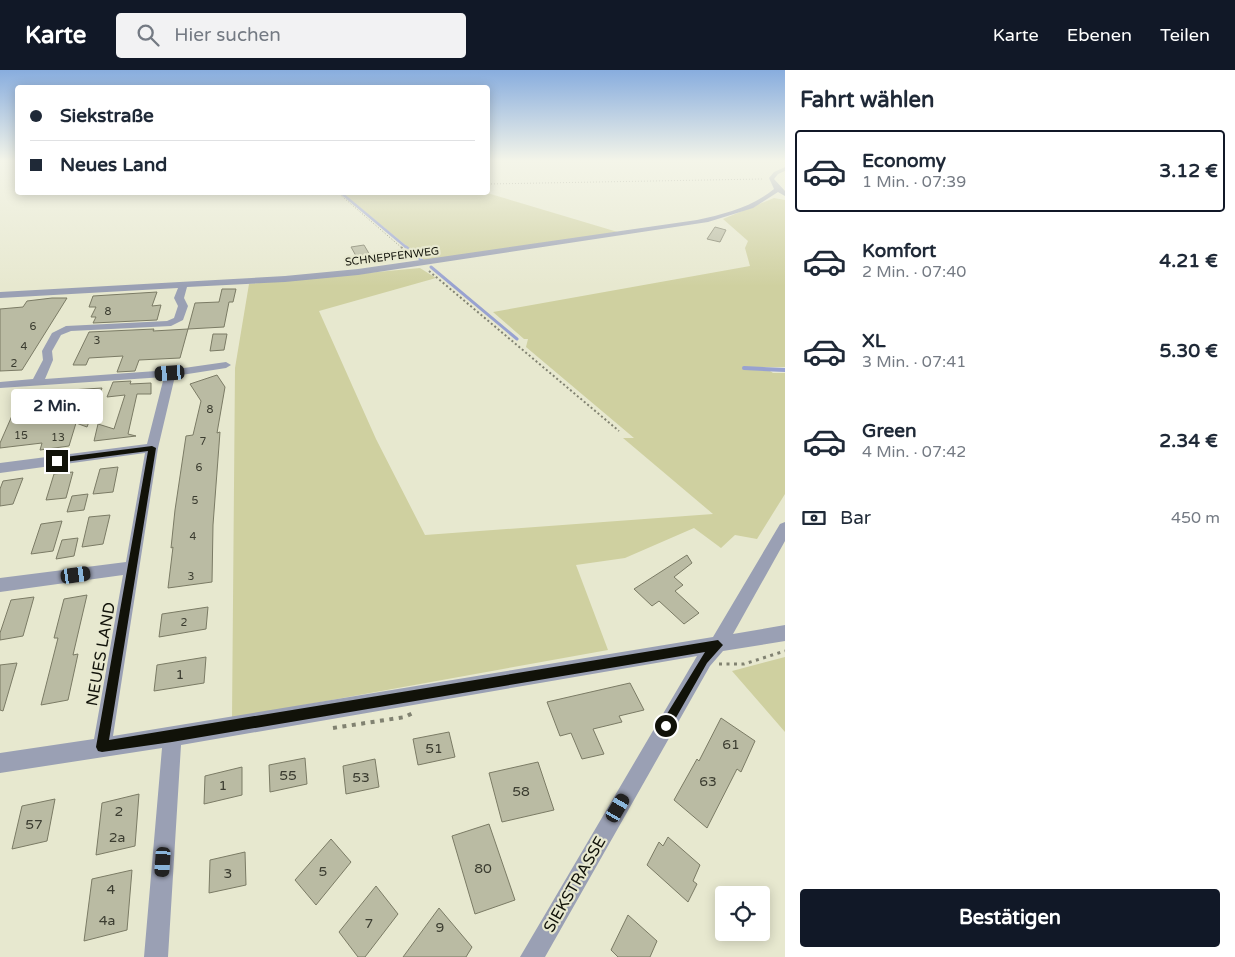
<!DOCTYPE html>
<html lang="de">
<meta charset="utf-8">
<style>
body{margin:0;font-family:"Varela Round",sans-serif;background:#f2f2f3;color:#1f2937;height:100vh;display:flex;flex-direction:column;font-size:19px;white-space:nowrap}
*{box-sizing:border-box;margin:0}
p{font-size:16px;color:#747a83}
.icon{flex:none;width:28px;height:28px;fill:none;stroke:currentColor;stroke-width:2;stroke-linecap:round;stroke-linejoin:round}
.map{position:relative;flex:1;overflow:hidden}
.details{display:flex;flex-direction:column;background:#fff;width:450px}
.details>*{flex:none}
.top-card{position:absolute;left:15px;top:15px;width:475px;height:110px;border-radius:5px;box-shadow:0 2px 12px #0003;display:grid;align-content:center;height:110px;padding:0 15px;background:#fff}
.controls{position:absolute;left:715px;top:816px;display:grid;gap:10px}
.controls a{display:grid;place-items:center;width:55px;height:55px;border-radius:5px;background:#fff;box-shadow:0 2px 12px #0003;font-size:25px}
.end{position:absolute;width:22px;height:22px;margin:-11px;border:6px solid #111209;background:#fff;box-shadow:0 0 0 2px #fff}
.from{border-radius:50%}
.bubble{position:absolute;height:35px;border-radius:5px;background:#fff;box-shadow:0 2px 12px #0003;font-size:16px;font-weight:800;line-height:35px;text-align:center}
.car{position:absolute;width:15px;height:30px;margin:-15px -8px;border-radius:6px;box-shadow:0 0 4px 1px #0007;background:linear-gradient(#222 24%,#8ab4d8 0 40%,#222 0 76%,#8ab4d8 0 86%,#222 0)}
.top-card b{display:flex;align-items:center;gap:18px;height:48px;font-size:19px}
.top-card b+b{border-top:1px solid #e0e1e3}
.top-card i{width:12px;height:12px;background:#1f2937}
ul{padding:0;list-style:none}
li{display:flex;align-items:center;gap:15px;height:82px;margin:0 10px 8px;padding:0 5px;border:2px solid transparent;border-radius:5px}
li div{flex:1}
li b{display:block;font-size:19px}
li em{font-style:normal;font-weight:800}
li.on{border-color:#111827}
li>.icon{width:45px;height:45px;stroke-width:1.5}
h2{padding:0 15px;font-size:22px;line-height:60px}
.pay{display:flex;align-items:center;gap:12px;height:55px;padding:0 15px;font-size:19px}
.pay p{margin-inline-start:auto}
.cta{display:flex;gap:10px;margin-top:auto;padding:10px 15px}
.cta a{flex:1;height:58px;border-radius:5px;background:#111827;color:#fff;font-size:20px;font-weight:800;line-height:58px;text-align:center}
header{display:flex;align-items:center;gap:30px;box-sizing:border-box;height:70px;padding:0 25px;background:#111827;color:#fff}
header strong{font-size:24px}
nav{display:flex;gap:28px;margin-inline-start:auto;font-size:18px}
.search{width:350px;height:45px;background:#f2f2f3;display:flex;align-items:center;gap:12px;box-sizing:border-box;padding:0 18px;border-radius:5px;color:#747a83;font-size:19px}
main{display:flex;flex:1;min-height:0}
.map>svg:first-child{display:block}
</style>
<header>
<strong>Karte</strong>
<div class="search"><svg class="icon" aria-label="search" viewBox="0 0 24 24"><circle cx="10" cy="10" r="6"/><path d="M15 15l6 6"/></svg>Hier suchen</div>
<nav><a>Karte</a><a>Ebenen</a><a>Teilen</a></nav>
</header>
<main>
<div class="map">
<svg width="785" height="887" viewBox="0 0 785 887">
<rect width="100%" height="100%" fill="#e7e8cf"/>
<path fill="#cfd0a0" d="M342,123H487L621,163L425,191Z
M774,128L785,130V297H764L773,303H785V424L757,469L735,465L721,478L694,458L625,488L576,495L608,580L232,648L235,298L249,214L420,198L436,208L319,241L376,369L425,465L713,444L623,368H634L526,277L528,269H524L493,242L750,196L745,178L748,171L723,149Z
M785,587V662L732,601Z"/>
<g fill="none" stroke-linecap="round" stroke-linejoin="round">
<path stroke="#98a2d0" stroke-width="2.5" d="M340,122L407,178"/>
<path stroke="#98a2d0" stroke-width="3" d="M406,177L424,192
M431,197L517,269"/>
<path stroke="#98a2d0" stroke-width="4" d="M744,298L785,300"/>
</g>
<path fill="#babba3" stroke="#7b7b65" d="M715,157L726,160L720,172L707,169Z
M364,175L374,192L360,193L351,177Z
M222,219H236L233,232H229L224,257L188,259L195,233L219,232Z
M157,222L152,236L161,235L157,250L93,253L96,247H91L96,237H89L93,226Z
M52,228H67L22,300L0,301V239L23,237L27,231Z
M154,259L153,261L188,259L180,288L139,290L135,301L117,302L123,286L89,288L86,295H73L89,262Z
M213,264H227L224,280L210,281Z
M217,305L225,317L217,363L220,362L213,455L212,512L168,518L173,477L171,478L175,440L186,366L193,365L201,331L190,314Z
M131,311L130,314L151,313V324H137L128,364L136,366L94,371L98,354L114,359L125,325L107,327L113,312Z
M102,318L87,357L76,353L69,376L40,380L42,373L0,378V373L22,323Z
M118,397L113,422L93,424L100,399Z
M73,402L66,428L46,430L54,404Z
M23,408L13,434L0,436V419L3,411Z
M88,424L84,440L67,442L72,426Z
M110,445L103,474L82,477L89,447Z
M62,451L53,481L31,484L41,454Z
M78,468L74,486L56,489L62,470Z
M687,485L692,493L674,507L683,515L675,521L699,543L684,554L659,531L652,536L634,519Z
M87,525L73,585L78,584L68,630L41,635L58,568H54L64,529Z
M34,527L23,566L0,570V563L11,530Z
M208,537L206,559L159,567L162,544Z
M206,587L204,613L154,621L157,595Z
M17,593L3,641L0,640V595Z
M630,613L644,640L619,646L622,652L593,659L604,684L582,689L571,663L560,666L547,632Z
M721,648L755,671L741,702L737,699L707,758L674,730L697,689L699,691Z
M449,662L455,687L418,695L413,669Z
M305,688L307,714L270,722L269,695Z
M375,689L379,717L346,724L343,696Z
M538,692L554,740L502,752L489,703Z
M242,697V725L204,734L205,706Z
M139,724L135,776L96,785L102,733Z
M55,729L47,771L12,779L22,736Z
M489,754L515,830L475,844L452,766Z
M668,767L700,795L693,811L697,814L688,832L647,795L659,772L663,776Z
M331,769L351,792L316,835L295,810Z
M245,782L246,815L209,823L210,790Z
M132,800L127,860L84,871L92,809Z
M376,816L398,844L365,887H358L339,862Z
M439,838L472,877L466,887H403Z
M628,845L657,871L650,887H618L611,880Z"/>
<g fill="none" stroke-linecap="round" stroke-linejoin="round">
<path stroke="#818271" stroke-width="1" stroke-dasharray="1 2" stroke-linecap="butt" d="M488,114L762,109
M337,122L402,178"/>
<path stroke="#818271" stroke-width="2" stroke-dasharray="2 2.5" stroke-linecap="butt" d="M401,177L410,185
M429,201L619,361"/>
<path stroke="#818271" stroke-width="3" stroke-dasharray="3 4.5" stroke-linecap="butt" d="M719,594H744L785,581"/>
<path stroke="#818271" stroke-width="4" stroke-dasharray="4 5.5" stroke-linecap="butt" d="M333,658L405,647L413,643"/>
<path fill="#9aa0b4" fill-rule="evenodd" d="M785,97V101L778,104L774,109L785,121V126L778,122L753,138L708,152L358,205L285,212L187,217L184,228L188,236L183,250L171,256L71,261L61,265L52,281L53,290L45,309L170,300L226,292L231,295L226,298L175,306L158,378L113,666L713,567L780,454L785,452V471L733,564L785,555V571L723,581L710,596L545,887H520L697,586L181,675L168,887H144L162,678L0,703V683L94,669L123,505L0,522V508L126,492L145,383L0,403V393L147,374L164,307L0,318V312L33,309L43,290L42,281L52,263L66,256L167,251L174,248L178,236L174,228L178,218L0,228V222L285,206L358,199L697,150C725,144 752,137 774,119L769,108L774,102Z"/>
</g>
<linearGradient id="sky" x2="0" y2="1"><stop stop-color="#88adde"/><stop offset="0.42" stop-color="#f4f5e9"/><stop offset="1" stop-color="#f4f5e9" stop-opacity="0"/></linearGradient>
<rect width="785" height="216" fill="url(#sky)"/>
<path fill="#111209" d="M152,376L156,378L109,670L718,570L723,575L707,593L669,660L666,661L662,660L660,656L662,652L705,582L172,672L102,682L98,681L96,677L148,381L57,393L53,391L57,388Z"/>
<g text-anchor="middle" stroke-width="4.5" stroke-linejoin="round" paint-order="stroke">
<g font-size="11" fill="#111209" stroke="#e7e8cf">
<text transform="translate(392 186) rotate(-7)" y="4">SCHNEPFENWEG</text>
</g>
<g font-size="11" fill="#3b3c30">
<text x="108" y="245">8</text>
<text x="33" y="260">6</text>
<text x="97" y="274">3</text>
<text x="24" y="280">4</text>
<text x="14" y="297">2</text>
<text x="210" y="343">8</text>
<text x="21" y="369">15</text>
<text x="58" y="371">13</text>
<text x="203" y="375">7</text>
<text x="199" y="401">6</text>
<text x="195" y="434">5</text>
<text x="193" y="470">4</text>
<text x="191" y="510">3</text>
<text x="184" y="556">2</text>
</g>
<g font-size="14" fill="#3b3c30">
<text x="180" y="609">1</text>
<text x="731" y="679">61</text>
<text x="434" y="683">51</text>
<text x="288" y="710">55</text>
<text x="361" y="712">53</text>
<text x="708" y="716">63</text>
<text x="223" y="720">1</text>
<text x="521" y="726">58</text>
<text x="119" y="746">2</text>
<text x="34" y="759">57</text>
<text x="117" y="772">2a</text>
<text x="483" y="803">80</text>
<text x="323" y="806">5</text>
<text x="228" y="808">3</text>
<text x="111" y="824">4</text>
<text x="107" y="855">4a</text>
<text x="369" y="858">7</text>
<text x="440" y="862">9</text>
</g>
<g font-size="16" fill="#111209" stroke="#e7e8cf">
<text transform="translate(100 584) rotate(-80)" y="6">NEUES LAND</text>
<text transform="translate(574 814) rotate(-60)" y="6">SIEKSTRASSE</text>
</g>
</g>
</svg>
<div class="controls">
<a><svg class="icon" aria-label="locate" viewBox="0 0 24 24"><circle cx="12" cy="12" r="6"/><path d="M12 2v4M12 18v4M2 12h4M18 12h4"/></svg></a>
</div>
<i class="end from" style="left:666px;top:656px"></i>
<i class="end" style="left:57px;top:391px"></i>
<div class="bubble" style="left:11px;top:319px;width:92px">2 Min.</div>
<i class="car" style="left:170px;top:303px;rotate:266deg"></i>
<i class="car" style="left:76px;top:505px;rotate:82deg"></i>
<i class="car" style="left:618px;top:738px;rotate:30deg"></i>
<i class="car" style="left:163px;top:792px;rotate:184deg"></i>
<div class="top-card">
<b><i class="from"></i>Siekstraße</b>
<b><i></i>Neues Land</b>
</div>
</div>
<section class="details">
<h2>Fahrt wählen</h2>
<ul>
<li class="on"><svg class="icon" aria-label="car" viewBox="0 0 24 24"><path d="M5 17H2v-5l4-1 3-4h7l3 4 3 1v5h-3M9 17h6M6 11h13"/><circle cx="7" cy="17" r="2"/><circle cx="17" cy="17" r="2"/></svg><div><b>Economy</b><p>1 Min. · 07:39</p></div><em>3.12 €</em></li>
<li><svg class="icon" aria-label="car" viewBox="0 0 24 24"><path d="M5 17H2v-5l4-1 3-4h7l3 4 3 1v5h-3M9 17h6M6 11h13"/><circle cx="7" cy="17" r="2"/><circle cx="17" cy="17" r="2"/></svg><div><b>Komfort</b><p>2 Min. · 07:40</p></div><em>4.21 €</em></li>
<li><svg class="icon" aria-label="car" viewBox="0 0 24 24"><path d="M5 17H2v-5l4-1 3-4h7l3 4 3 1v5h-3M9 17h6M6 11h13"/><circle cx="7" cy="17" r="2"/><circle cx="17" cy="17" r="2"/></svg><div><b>XL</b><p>3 Min. · 07:41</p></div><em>5.30 €</em></li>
<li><svg class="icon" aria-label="car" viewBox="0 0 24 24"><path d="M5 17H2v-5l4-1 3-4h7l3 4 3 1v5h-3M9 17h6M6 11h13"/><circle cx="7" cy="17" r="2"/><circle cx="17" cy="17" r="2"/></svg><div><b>Green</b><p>4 Min. · 07:42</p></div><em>2.34 €</em></li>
</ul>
<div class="pay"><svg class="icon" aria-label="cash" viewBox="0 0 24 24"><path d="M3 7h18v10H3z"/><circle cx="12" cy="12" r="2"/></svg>Bar<p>450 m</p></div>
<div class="cta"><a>Bestätigen</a></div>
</section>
</main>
